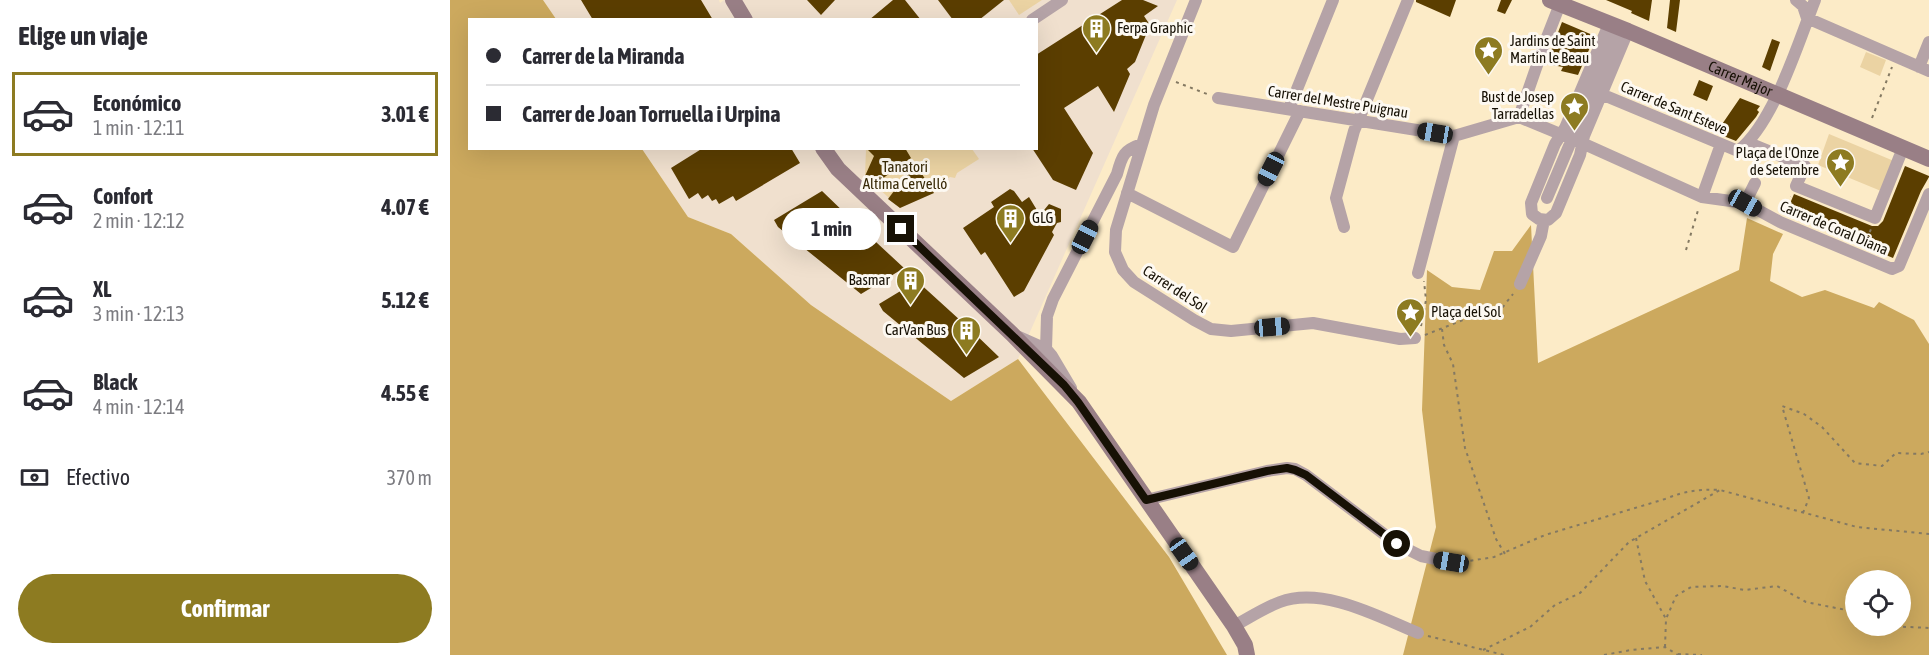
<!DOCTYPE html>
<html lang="es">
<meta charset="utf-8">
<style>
body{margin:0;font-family:"Asap Condensed",sans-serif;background:#f7f7f7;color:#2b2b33;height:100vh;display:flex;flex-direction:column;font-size:22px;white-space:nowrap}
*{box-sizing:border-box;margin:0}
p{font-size:20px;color:#7c7c81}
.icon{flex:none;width:33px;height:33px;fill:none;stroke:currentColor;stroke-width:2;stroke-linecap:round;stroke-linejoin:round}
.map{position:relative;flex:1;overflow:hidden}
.sheet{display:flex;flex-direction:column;background:#fff;width:450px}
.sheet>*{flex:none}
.top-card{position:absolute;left:18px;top:18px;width:570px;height:132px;border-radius:0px;box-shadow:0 6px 24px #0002;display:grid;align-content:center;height:132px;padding:0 18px;background:#fff}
.buttons{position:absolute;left:1395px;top:570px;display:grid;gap:12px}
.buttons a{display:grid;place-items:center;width:66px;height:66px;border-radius:50%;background:#fff;box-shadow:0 6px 24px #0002;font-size:30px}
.end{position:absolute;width:27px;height:27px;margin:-14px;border:8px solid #171105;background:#fff;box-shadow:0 0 0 3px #fff}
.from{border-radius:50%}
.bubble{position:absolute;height:42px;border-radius:21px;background:#fff;box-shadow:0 6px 24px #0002;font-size:20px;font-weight:700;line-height:42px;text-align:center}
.car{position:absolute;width:18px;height:36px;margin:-18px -9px;border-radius:8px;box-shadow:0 0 4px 2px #0007;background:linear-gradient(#222 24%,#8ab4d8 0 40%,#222 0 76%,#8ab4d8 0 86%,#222 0)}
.top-card b{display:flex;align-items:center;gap:21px;height:57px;font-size:22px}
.top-card b+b{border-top:2px solid #e1e1e2}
.top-card i{width:15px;height:15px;background:#2b2b33}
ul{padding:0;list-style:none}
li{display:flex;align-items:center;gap:18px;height:84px;margin:0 12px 9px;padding:0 6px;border:3px solid transparent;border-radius:0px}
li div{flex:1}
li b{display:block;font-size:22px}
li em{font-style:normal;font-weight:700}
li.active{border-color:#8d7b21}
li>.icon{width:54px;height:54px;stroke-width:1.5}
h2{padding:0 18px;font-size:27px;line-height:72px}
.pay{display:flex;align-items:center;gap:15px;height:66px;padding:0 18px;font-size:22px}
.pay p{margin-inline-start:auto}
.action{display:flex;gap:12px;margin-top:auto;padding:12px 18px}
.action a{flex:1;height:69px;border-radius:36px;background:#8d7b21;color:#fff;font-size:24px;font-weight:700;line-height:69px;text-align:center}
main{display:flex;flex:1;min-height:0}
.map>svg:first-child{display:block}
</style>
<main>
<section class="sheet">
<h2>Elige un viaje</h2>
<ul>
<li class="active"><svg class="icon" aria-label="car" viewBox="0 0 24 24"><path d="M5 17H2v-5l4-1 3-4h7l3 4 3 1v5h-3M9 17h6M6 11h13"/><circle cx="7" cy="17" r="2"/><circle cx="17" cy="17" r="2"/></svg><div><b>Económico</b><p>1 min · 12:11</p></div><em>3.01 €</em></li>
<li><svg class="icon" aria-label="car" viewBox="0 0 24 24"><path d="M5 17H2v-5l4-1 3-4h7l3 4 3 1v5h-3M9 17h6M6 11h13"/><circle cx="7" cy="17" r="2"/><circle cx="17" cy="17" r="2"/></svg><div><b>Confort</b><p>2 min · 12:12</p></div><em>4.07 €</em></li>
<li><svg class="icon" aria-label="car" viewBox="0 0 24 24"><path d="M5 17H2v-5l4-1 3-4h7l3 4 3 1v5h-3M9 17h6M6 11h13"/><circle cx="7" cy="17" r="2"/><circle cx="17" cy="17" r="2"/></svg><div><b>XL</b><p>3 min · 12:13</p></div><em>5.12 €</em></li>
<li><svg class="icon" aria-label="car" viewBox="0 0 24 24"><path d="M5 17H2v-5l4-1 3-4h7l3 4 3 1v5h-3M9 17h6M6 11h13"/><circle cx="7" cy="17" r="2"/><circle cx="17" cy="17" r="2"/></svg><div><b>Black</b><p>4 min · 12:14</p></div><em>4.55 €</em></li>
</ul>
<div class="pay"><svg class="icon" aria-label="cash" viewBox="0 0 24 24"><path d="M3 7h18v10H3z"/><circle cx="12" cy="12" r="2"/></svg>Efectivo<p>370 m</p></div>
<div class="action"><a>Confirmar</a></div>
</section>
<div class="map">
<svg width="1479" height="655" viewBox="0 0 1479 655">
<rect width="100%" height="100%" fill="#fcebc7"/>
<path fill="#f0e0ce" d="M93,0H269L270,3L274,0H727L568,359L501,401L361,305L281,234L238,217L192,149L586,148V20H106Z"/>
<path fill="#ebd3a3" d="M559,0H592L569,15Z
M1416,52L1436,60L1430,76L1410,67Z
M1379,134L1444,161L1431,191L1368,165Z
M416,149H522L529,159L507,173L505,178L500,177L484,187L486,191L450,208L415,176Z"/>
<path fill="#cca95e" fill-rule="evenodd" d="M0,0H93L106,19L20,20V148L192,149L238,217L281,234L361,305L501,401L568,359L719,557L777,655H0Z
M1297,218L1333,234L1323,254L1320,281L1352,297L1375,290L1424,308L1429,302L1464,320L1479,344V655H953L986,527L972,410L977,270L1002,287L1030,290L1044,251H1062L1081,225L1088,363L1289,270ZM1406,580H1450V626H1406Z"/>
<path fill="#5b3e00" d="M131,0H251L263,20H143Z
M357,0H385L371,15Z
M443,0H455L471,20H419Z
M488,0H554L529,20H503Z
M672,0H693L708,6L694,16L700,25L685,62L677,69L680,74L664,112L648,86L614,108L643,153L626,190L603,180L582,148H586V55Z
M966,0H1006L1000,17L966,2Z
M1051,0H1062L1055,14L1047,11Z
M1156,0H1202L1199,21L1181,13L1182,11Z
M1220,0H1230L1226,32L1217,28Z
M1112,22L1145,36L1128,75L1111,71L1113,67L1096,64Z
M1322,39L1330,42L1320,71L1312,67Z
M1249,80L1263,86L1257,101L1243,95Z
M1290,98L1310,106L1307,110L1309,112L1306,117L1286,141L1266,133Z
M253,148H341L350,163L286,201L283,196L269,204L266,199L262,201L258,195L252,199L248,193L239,199L221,168Z
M416,148H455L461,158L425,184L415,176L424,156Z
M465,163L484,193L450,208L438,199Z
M1455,166L1479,176V177L1471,191L1443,258L1336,213L1344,194L1422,226H1428L1433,221Z
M560,189L564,191L572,202L579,197L590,215L599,204L611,209V222L607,223L602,232L604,235L574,291L564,297L535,252L531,255L513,228L544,207L541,202Z
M372,191L399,217L454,268L411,294L328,227L324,220Z
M467,281L522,331L549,357L514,378L433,311L429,304Z"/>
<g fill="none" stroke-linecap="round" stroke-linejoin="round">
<path stroke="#847962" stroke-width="2" stroke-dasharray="3 4.5" stroke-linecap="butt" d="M726,82L757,94
M1422,118L1442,67
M1306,171V159
M1335,211L1341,197
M1414,246L1421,229
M1236,250L1249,207
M971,326L976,300L974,281
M992,329L994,345L1003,364L1015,448L1046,539L1055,554
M975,335L1023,316L1052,308L1063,294
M1353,513L1359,498L1332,406L1354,414L1372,427L1405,463L1432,466L1446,453L1471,454L1479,452
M1186,538L1195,581L1216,619
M1013,562L1044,557L1095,535L1215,499C1235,491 1248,489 1270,490L1407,527L1479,534
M1438,626L1479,628
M978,636L1054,655
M1215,647L1216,619L1226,596L1241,587L1272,586L1295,590L1327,586L1356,602L1406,612
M1033,650L1080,627L1105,605L1130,593L1179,542L1270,490
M1228,654L1252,655
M1154,655L1181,650L1215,647L1228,655"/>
<path stroke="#b5a3a7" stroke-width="12" d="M746,0L704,105L666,230L665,252L673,270L684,282L744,320L761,329L781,331L863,323L950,339L965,338
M1346,0L1353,6L1357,18L1479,71
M582,20L612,0
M1159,24L1115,128L1105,144L1081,203L1082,214L1089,219L1098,220L1106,213L1130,155L1134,136L1178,31
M1469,67L1479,42
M1151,94L1288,151C1324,123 1348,43 1365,0
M768,98L1004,136L1069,117
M839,109L883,0
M1069,117L1132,143L1252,197L1295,203L1330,222L1442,269L1449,266L1479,194
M1069,117L1094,45L1110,4
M1124,135L1165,35
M1299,143L1355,166L1346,186L1425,218L1453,148
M677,193L783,247L850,111
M1252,197L1271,144
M1097,198L1119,146
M1295,203L1305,183
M894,227L886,198L904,131L958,0
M968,273L1004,136
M1070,284L1091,236L1094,220
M569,337L596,349L602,356L621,388
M596,349L597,316L603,299L667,174C672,155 674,150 692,144
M696,500L817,471L837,468L845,469L856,475L947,544L971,556L1001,562
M784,626C799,618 814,608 830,602C873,586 929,617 968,633"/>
<g stroke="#997f86" stroke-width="16">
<path d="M283,0L295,20"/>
<path id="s1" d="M1100,0L1178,31L1479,159"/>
<path d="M373,148L388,169L562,334L629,402L784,626L795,645L797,655"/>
</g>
</g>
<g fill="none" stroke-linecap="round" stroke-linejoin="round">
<path stroke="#171105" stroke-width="8" d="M451,229L614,385L628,402L696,500L817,471L837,468L845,470L856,475L947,544"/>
</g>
<defs>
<symbol id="building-pin" viewBox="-11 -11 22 30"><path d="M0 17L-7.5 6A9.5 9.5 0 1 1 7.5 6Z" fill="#8d7b21" stroke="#fdf9f2"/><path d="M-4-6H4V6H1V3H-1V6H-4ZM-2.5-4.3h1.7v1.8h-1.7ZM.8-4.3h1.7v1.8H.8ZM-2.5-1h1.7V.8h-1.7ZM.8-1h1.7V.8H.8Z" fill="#fff"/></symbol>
<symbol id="sight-pin" viewBox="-11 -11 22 30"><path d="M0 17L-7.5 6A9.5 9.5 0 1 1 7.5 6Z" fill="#8d7b21" stroke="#fdf9f2"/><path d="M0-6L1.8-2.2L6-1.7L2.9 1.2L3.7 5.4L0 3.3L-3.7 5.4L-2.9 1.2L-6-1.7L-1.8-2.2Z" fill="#fff"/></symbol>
</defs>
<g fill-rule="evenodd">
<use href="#building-pin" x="630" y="12" width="33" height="45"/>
<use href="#sight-pin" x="1022" y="34" width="33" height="45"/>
<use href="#sight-pin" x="1108" y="90" width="33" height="45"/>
<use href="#sight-pin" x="1374" y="146" width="33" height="45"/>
<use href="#building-pin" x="544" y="202" width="33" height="45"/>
<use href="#building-pin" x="444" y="264" width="33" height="45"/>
<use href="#sight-pin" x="944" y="296" width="33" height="45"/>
<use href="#building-pin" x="500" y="314" width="33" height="45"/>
</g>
<g text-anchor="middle" stroke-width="6" stroke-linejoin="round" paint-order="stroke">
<g font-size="15" fill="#171105" stroke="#fdf9f2" text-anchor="start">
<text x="667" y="33">Ferpa Graphic</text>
<text x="1060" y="46">Jardins de Saint<tspan x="1060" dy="17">Martin le Beau</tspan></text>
<text x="1104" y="102" text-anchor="end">Bust de Josep<tspan x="1104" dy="17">Tarradellas</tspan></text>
<text x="1369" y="158" text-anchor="end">Plaça de l'Onze<tspan x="1369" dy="17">de Setembre</tspan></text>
<text x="582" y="223">GLG</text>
<text x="440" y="285" text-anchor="end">Basmar</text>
<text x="981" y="317">Plaça del Sol</text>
<text x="496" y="335" text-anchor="end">CarVan Bus</text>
</g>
<g font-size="15" fill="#171105" stroke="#fdf9f2">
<text dy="5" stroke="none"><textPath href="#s1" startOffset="206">Carrer Major</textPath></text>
<text transform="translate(888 102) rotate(9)" y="5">Carrer del Mestre Puignau</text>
<text transform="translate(1224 108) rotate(23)" y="5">Carrer de Sant Esteve</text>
<text transform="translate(1384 228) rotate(23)" y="5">Carrer de Coral Diana</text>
<text transform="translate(725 289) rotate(33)" y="5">Carrer del Sol</text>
</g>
<g font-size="15" fill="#372805" stroke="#fdf9f2">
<text x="455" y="172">Tanatori<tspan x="455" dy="17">Altima Cervelló</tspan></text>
</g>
</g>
</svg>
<div class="buttons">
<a><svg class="icon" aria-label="locate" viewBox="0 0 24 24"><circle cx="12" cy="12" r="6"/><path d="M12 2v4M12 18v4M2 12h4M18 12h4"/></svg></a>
</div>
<i class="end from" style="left:947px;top:544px"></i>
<i class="end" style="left:451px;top:229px"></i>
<div class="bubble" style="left:332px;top:208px;width:99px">1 min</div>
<i class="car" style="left:985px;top:133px;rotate:279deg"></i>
<i class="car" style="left:821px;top:169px;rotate:207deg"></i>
<i class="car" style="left:1295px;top:203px;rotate:119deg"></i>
<i class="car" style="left:635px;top:237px;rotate:27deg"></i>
<i class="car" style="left:822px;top:327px;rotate:85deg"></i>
<i class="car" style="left:734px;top:554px;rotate:145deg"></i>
<i class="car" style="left:1001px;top:562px;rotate:279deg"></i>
<div class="top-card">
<b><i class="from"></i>Carrer de la Miranda</b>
<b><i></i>Carrer de Joan Torruella i Urpina</b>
</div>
</div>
</main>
